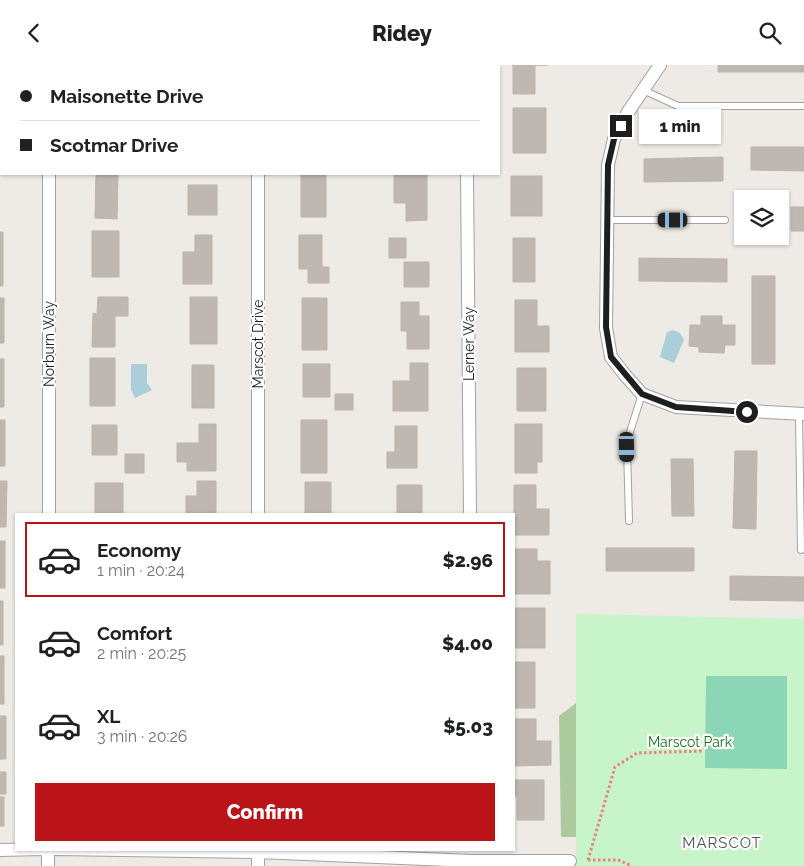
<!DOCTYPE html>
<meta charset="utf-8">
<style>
body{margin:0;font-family:Raleway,sans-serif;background:#f2f2f2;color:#202124;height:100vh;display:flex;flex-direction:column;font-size:19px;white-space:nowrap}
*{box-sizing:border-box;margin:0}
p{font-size:16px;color:#757577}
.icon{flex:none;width:28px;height:28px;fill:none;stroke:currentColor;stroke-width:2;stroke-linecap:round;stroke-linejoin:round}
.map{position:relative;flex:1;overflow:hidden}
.sheet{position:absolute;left:15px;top:448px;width:500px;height:338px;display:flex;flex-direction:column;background:#fff;border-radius:0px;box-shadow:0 1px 4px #0004}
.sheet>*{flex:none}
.top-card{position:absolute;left:0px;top:0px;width:500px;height:110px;box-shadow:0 1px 4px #0004;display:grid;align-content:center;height:110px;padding:0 20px;background:#fff}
.buttons{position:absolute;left:734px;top:125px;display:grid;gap:10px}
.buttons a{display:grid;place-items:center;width:55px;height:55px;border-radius:0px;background:#fff;box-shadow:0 1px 4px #0004;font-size:25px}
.end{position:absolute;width:22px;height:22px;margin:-11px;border:6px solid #1e1e1e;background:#fff;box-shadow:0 0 0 2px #fff}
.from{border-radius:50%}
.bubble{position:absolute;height:35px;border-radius:0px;background:#fff;box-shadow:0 1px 4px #0004;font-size:16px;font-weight:800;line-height:35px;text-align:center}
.car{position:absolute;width:15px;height:30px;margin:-15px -8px;border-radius:6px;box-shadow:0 0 4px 1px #0007;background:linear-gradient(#222 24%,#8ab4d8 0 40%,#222 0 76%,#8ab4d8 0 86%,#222 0)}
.top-card b{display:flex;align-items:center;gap:18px;height:48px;font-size:19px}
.top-card b+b{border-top:1px solid #e0e0e0}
.top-card i{width:12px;height:12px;background:#202124}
ul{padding:9px 0 0;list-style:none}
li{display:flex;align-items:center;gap:15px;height:75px;margin:0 10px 8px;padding:0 10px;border:2px solid transparent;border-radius:0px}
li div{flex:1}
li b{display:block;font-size:19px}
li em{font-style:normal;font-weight:800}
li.active{border-color:#ba1318}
li>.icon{width:45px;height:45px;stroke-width:1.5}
.cta{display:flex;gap:10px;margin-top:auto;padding:10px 20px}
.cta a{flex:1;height:58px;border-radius:0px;background:#ba1318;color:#fff;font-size:20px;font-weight:800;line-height:58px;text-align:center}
header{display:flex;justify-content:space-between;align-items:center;height:65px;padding:0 20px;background:#fff;font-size:22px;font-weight:800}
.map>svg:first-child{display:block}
</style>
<header><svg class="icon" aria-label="back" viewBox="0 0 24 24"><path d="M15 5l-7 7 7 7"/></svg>Ridey<svg class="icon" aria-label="search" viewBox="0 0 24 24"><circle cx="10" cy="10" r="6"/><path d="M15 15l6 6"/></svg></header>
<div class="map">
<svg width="804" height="801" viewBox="0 0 804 801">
<rect width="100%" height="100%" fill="#eeebe6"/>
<path fill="#acca9e" d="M669,567L589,772H561L559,651Z"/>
<path fill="#c7f4c9" d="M576,549L804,554V801H576Z"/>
<path fill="#8bd6b7" d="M706,611H787V704L705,703Z"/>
<path fill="#aacfd8" d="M673,265L680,268L684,275L674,298L660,292L667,267Z
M131,299H147V318L152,325L135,333L131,325Z"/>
<path fill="#beb7b2" stroke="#bfb2a9" d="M513,0H548H535V29H513Z
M718,0H804V7H718Z
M513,43H546V88H513Z
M751,82H804V106L751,105Z
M723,92V116L644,117V94Z
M96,109H118L117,154L95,153Z
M301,109H326V152H301Z
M394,109H427V155L406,156V138H394Z
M511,111H542V151H511Z
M188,120H217V150H188Z
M791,142H804V166H791Z
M92,166H119V212H92Z
M0,167H3V221H0Z
M195,170H212V219H183V187H195Z
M299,170H322V202H329V218H308V204H299Z
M389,173H406V193H389Z
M513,173H535V217H513Z
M639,193L727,194V217L639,216Z
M404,197H429V222H404Z
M752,211H775V299H752Z
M98,232H128V251H115V282H92L93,248L97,249Z
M190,232H217V279H190Z
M0,233H4V278H0Z
M302,233H327V285H302Z
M515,235H537V261H549V287H515Z
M401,237H419V251H429V284H407V266H401Z
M701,251H722V260H735V280H725L724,288L699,287V282L689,281L690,260H701Z
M90,293H115V341H90Z
M0,294H4V342H0Z
M410,298H428V346H393V316H410Z
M303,299H330V332H303Z
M192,300H214V343H192Z
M517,303H546V346H517Z
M335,329H353V345H335Z
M0,355H5V401H0Z
M301,355H327V408H301Z
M199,359H216V406H187V397H177V378H199Z
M515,359H542V397H537V408H515Z
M92,360H117V390H92Z
M395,361H417V403H387V387H395Z
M735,386H757L756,464L733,463Z
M125,389H144V408H125Z
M671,394H693L694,451H672Z
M0,416H7L6,462H0Z
M197,416H216V449H186V431H197Z
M305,417H331V449H305Z
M95,418H123V449H95Z
M397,420H422V449H397Z
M514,420H536V444H549V470H514Z
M0,476H5V523H0Z
M606,483H694V506H606Z
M515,484H537V496H550V529H515Z
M730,511L804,512V536L730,535Z
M0,536H3V580H0Z
M515,543H545V583H515Z
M0,591H4V639H0Z
M514,597H535V643H514Z
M0,651H6V694H0Z
M514,654H536V676H551V700L514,701Z
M0,707H6V729H0Z
M514,715H544V755H517V731H514Z
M0,732H4V761H0Z"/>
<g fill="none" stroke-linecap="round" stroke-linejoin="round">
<defs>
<path id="service" d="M643,25L678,41H804
M607,155H725
M799,349L801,485
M629,456L627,382L629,370L642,329"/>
<path id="minor" d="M258,0V1
M467,0V1
M660,0L628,47L614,74L608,100L606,263L611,292L625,310L642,329L676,342L804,349
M49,1V0
M258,109V449
M467,109L470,449
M49,449V109
M48,784V801
M55,784L258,787L472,796H570
M258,784V801
M0,785L43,784"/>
</defs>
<use href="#service" stroke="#a2a2a2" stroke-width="8"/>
<use href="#minor" stroke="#a2a2a2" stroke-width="14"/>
<path stroke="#ec8279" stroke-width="3" stroke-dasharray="2.5 2.5" stroke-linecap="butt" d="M588,795L615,702L637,688L702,686
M588,795H618L632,801"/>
<use href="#service" stroke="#fff" stroke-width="6"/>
<use href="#minor" stroke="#fff" stroke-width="12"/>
</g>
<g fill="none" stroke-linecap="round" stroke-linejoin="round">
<path stroke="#1e1e1e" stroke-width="6" d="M621,61L614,74L608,100L606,262L611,292L642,329L676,342L747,347"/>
</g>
<g text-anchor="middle" stroke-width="4.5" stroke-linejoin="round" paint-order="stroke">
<g font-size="14" fill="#1e1e1e" stroke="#fff">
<text transform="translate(49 279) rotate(-90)" y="5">Norburn Way</text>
<text transform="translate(258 279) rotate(-90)" y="5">Marscot Drive</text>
<text transform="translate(469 279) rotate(-90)" y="5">Lerner Way</text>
</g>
<g font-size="14" fill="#16731c" stroke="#fff">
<text x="690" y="682">Marscot Park</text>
</g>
<g font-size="15" letter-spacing="1" fill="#515151" stroke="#fff">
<text x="722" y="783">MARSCOT</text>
</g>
</g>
</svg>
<div class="buttons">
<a><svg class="icon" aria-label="layers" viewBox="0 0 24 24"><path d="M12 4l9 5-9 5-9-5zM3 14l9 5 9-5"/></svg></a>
</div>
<i class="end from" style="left:747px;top:347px"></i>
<i class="end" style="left:621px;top:61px"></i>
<div class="bubble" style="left:639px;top:44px;width:82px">1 min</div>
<i class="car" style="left:673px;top:155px;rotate:270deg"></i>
<i class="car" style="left:627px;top:382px;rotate:179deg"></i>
<div class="top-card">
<b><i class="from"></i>Maisonette Drive</b>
<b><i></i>Scotmar Drive</b>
</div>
<section class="sheet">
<ul>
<li class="active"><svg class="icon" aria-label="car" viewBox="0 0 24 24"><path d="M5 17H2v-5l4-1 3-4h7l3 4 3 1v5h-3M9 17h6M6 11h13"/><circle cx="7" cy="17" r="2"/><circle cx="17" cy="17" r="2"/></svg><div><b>Economy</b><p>1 min · 20:24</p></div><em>$2.96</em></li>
<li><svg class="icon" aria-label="car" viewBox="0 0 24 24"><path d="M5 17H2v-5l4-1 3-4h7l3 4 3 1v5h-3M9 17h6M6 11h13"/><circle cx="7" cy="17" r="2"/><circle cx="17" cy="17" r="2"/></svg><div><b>Comfort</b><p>2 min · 20:25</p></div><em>$4.00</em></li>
<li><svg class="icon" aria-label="car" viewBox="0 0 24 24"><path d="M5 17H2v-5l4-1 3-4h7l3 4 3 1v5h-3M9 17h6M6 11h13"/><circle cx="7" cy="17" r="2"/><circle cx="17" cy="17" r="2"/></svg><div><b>XL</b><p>3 min · 20:26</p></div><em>$5.03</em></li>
</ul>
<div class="cta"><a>Confirm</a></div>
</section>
</div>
